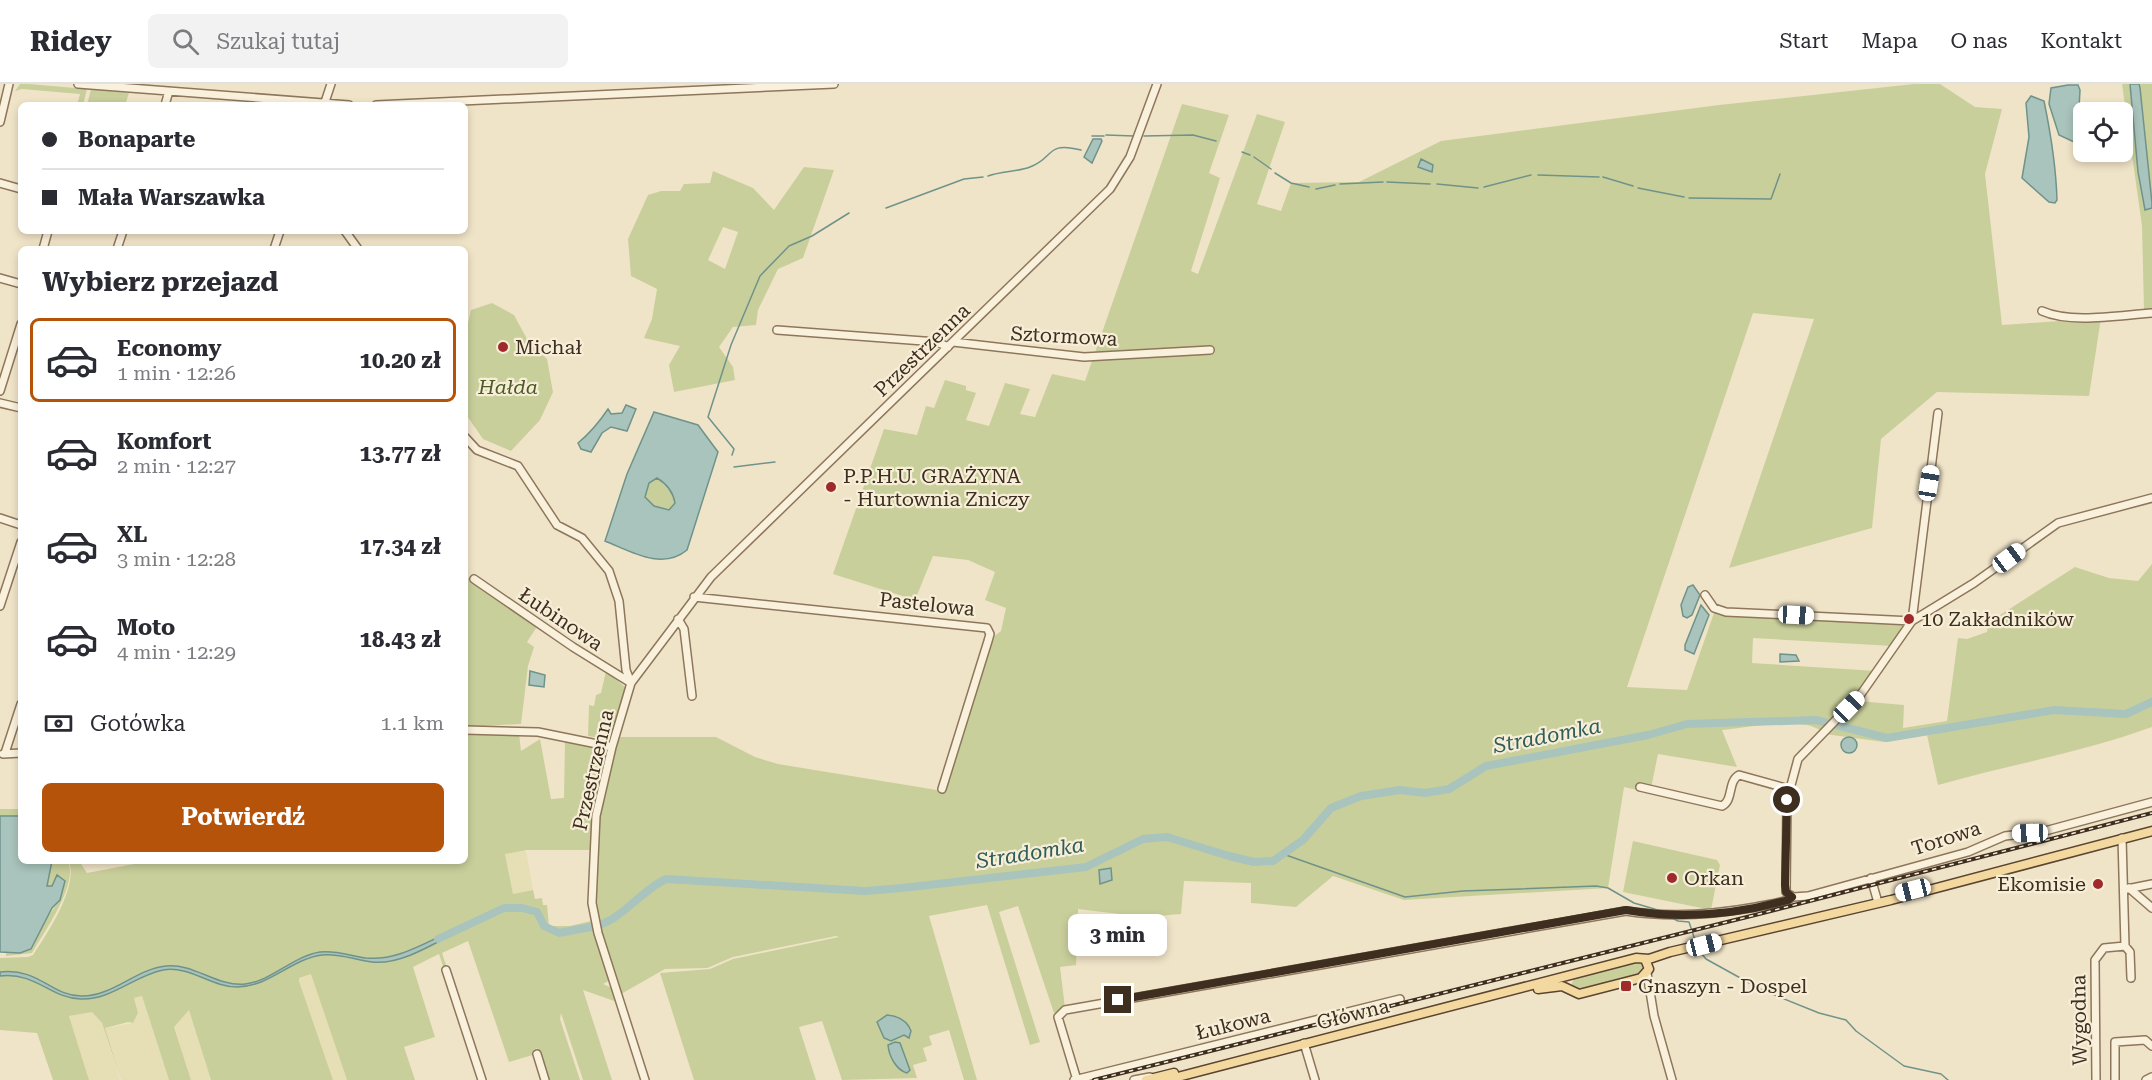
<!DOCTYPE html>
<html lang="pl">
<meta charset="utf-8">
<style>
body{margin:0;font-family:"Roboto Serif",serif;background:#f2f2f3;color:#2b2b33;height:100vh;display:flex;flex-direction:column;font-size:22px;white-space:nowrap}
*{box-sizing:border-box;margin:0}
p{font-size:20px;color:#7c7c81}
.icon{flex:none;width:33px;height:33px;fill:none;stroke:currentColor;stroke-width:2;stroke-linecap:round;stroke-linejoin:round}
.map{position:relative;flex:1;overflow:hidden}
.sheet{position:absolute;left:18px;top:162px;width:450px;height:618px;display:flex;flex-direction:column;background:#fff;border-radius:9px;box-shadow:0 3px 9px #0003}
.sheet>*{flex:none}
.guide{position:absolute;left:18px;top:18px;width:450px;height:132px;border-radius:9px;box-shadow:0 3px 9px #0003;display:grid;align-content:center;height:132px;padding:0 24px;background:#fff}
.fabs{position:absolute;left:2073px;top:18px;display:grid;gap:12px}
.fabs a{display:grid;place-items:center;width:60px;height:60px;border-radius:9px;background:#fff;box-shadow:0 3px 9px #0003;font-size:30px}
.end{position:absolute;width:27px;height:27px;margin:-14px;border:8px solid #3d2e20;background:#fff;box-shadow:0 0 0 3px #fff}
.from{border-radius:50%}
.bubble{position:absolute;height:42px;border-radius:9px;background:#fff;box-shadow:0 3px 9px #0003;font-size:20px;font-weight:700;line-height:42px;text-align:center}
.car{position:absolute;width:18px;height:36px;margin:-18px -9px;border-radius:8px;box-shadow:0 0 4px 2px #0007;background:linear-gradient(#fff 24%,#345 0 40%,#fff 0 76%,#345 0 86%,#fff 0)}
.guide b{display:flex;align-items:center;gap:21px;height:57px;font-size:22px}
.guide b+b{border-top:2px solid #e1e1e2}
.guide i{width:15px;height:15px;background:#2b2b33}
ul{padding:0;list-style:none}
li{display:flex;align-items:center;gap:18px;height:84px;margin:0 12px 9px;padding:0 12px;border:3px solid transparent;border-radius:9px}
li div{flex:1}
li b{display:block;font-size:22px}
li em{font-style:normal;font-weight:700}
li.selected{border-color:#b45309}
li>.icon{width:54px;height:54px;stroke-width:1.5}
h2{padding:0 24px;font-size:27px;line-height:72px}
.pay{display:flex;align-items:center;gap:15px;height:66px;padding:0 24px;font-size:22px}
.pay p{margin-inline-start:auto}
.cta{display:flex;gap:12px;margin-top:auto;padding:12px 24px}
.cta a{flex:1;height:69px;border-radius:9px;background:#b45309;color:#fff;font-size:24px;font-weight:700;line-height:69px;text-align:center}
header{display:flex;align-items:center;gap:36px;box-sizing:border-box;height:84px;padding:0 30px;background:#fff;border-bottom:2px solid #e1e1e2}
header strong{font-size:28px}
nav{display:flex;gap:33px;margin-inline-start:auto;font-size:21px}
.search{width:420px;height:54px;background:#f2f2f3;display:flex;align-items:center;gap:15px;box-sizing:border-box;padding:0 21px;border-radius:9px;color:#7c7c81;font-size:22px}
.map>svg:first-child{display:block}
</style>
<header>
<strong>Ridey</strong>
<div class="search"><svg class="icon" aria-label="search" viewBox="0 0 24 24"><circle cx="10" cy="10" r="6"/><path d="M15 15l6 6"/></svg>Szukaj tutaj</div>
<nav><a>Start</a><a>Mapa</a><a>O nas</a><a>Kontakt</a></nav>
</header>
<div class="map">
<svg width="2152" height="996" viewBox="0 0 2152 996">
<rect width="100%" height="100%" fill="#f0e4c8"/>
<path fill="#e6deb5" d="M526,766L533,806L513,810L505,769Z
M311,889L313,892L347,996H333L299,897V894Z
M142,912L169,996H121L105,944L133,939L138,929L134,914Z
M189,925L211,996H191L174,942Z
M92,928L102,939L120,996H89L69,932Z"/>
<path fill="#c9cf9b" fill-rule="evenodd" d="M20,0H29L87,5L83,21H77L80,10L22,5L15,7Z
M1914,0H1940L1975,23L2002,25L1985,90L2002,241L2101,234L2089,312L1937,308L1881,355L1872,444L1729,484L1814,235L1753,229L1627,603L1687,606L1715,526L1906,541L1893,562L1753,554L1752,579L1876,587L1845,625L1842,618L1837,620L1843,627L1821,647C1802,632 1746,644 1722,646L1737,683L1658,670L1650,709L1624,703L1608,804L1404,816L1333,792L1296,823L1251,819V799L1184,797L1181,830L1145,833L1078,825L1076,881L1060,883L1065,924L1054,929L1018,822L999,828L1040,958L1030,961L987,821L929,832L977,996H964L949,946L929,952L932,961L923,964L927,977L913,981L917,994L842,996L822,937L799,943L816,996H694L660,889L710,885L733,875L839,853L836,852L733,873L707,884L665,885L621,910C611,883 599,854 595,826C591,792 601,680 620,653H716L755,673L778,680L937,706L942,705L988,557L1001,547L1006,524L985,516L995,488L968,476L933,472L915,516L833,490L884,345L917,351L926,322L934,324L945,296L966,302V306L976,309L966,336L989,342L1005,299L1030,305L1020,330L1035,333L1052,290L1085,297L1182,20L1229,31L1209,89L1220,94L1191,187L1198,190L1257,30L1285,38L1257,120L1281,127L1291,99L1359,98L1441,57L1719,21Z
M2122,0H2152V227L2144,226L2142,142Z
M91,5L129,9L125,21H87Z
M804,83L834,86L803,174L778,185L758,226L756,241L733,243L719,263L733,283L735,296L674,308L669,281L680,262L644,254L652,235L657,205L631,192L628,155L648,111L661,107H680L684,100L710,99L713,87L753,104L774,126ZM723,143L738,148L725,185L708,176Z
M492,219L514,231L527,255L547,275L553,308L540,336L511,367L483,355L465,329V253L471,226Z
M657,394C667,400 673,406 675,419L669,426L654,422L645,413L649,399Z
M2152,480V643C2083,668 2009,681 1938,701L1927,651L1884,658L1825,650L1858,617L1904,621L1903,644L1947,637L1958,554L1967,555L1987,548L1989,538L2075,483L2109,494L2138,497Z
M465,492L538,541L527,558L534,563L528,582L521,640L465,643Z
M606,587L626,604L612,656L588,652L589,621L594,622L596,611L601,609Z
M465,649H519L521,667L540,655L551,715L564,714L565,656L608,667V674L605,675L598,672L602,671L601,667H596L595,676L606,679L594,730L590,766H526L505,770L513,810L533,806L535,815L542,814L543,821H547L549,842H570L591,837L610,896L603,900L612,904L617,918L583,906L612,996H583L561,929L560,935L580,996H546L537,964L534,966L536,970L509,978L468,857L442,869L447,884L444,885L439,870L413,883L435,953L404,963L415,996H347L311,890L299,894V897L333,996H211L189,926L174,943L191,996H169L142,912L134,914L138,929L133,939L128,938L105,944L121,996L102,939L92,928L69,932L89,996H53L37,949L0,946V874L28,873L33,871C48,848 78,804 69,777H79L87,789L150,777H465Z
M0,725H21V732H0Z
M1633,757L1717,776L1720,781L1711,826L1623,808Z
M52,777L69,780C76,804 44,848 32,869L6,872V868L20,869L60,816L62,810L54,796L52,802H47Z
M1642,877L1646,882L1643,888L1635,892L1583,907L1571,902L1574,894Z"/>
<path fill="#a9c4bc" stroke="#6f938a" stroke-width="1.5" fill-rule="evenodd" d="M2130,0H2139L2140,4L2152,119V124L2145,126L2138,88Z
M2068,1H2078L2080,6L2078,42L2074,58L2059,51L2049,20L2051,4Z
M2031,12L2044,17C2051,51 2056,81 2057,116L2055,119L2049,118L2022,94L2029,53L2026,19Z
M1093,55H1101L1102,57L1092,79L1084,73Z
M1421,75L1433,81L1432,88L1418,83Z
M626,321L636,325L627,347L611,343L602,349L591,368L581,365L578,359C589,350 600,337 608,325L611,330L622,329Z
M654,328L698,341L718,368L687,466C662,487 630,467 605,457L627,390ZM657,394C667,400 673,407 675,419L669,426L654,422L645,413L649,399Z
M1693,501L1700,511L1692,531L1687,534L1683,532L1681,521L1688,503Z
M1701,521L1709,531L1694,570L1685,566V561Z
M1780,570L1796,571L1799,577L1780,578Z
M530,587L545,591L544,603L529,601Z
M1841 661a8 8 0 1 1 16 0a8 8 0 1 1-16 0Z
M0,732H21V777H52L47,802H52L57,791L65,797L60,816L52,824L31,865L20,869L0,868Z
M1111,784L1112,796L1100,800L1099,786Z
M447,849L449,852C427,864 397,881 372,878C355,876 339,869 322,871C291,875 269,903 237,903C211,903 189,881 163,886C134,892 111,916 81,915C49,914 37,888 0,892V888C40,884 49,911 81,912C112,913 136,885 166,882C194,879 217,903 245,900C272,897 293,872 320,868C336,866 351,872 366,874C395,877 421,861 447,849Z
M887,931C898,932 907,936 911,947L909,954L904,951L891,957L884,954L877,938Z
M895,958L900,959L910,986L907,989C896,986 889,972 888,961Z"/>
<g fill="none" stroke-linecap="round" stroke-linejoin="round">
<path stroke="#6f938a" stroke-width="1.5" d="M1106,51L1134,52
M1092,52H1104
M1144,52L1193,51L1216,57
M1242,68L1250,71
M1254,73L1271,85
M1275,89L1291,99L1309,103
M1538,91L1599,93
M988,92C1002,87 1017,88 1030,83C1055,74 1045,57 1081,66
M1603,93L1633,102
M1387,98L1430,100
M1340,100L1383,98
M1437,100L1478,104
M1484,103L1531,91
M1638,104L1684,113
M1316,105L1335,101
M1689,114L1771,115L1780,90
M886,124L964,95L983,93
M732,371L734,365L708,333L731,261L760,192L789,162L812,152L849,129
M734,383L775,378
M1283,770L1405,813L1463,807L1596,802L1608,804L1634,819L1668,829
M1670,833L1678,837L1689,838L1696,859
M1697,864L1706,875L1762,906L1819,929L1846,936L1856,947L1904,982L1941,990L1948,996"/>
<path stroke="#a9c4bc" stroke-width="8" d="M599,841C624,833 642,806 666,795L865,807L902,804L1086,783L1143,755L1167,753L1229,772L1254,778L1273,777L1303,756L1331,724L1361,712L1400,706L1425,709L1449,705L1486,682L1648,651L1687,640L1816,636L1887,654L2054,626L2126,630L2152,618
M438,855L504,824H522L537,828L544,842L559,849L596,842"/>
<defs>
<path id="minor" d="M78,0L349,21
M165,21L169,7
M324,21L331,0
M376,21L834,0
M0,38L9,0
M0,99L21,105
M345,147L358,165
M43,165L48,147
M117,165L123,147
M274,165L280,147
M0,194L21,200
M2042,227C2071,240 2120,231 2152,229
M777,246L937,258L948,263
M953,258L1084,273L1210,266
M0,307L21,240
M0,319L21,324
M465,353L477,366L518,382L557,441L582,454L609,487L619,517L626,586L631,599
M2152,414L2058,439L1974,499L1912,537L1861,610L1798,675L1787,716L1786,808L1793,813L1808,812L1968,768L2005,752L2045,747L2152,718
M0,434L21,441
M474,495L573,563L631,599
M1705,511L1714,524L1726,528L1912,537L1938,329
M694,513L987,544L990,550L988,557L942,705
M0,522L21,458
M678,535L684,545L692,612
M465,646L538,648L612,663
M5,669L21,620
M3,670L21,669
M1640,703L1722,722C1734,716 1727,698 1739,691L1789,705
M2122,754L2125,862L2130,868L2131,894
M1871,794L1877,815
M2129,804L2152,824
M2127,805L2152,800
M446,886L482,996
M1647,889L1654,932L1672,996
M1304,959L1315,996
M537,970L545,996
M645,996L598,849L592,819L596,732L612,663L631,599L711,493L1110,105L1130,73L1157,0
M1074,996L1400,915
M1077,996L1058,933L1065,926L1626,827C1670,834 1712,831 1756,823C1768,820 1782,820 1793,813
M1134,996L1150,993
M2096,996L2095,876L2104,864L2125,862
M2115,996V958L2145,956L2152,962
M2146,996L2152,993"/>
<path id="major" d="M1538,905L1562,902L1579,910L1641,894L1649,885L1645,875
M1146,996L1174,989
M1166,996L1636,874L1649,875L1670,868L1891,816L2152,747"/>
</defs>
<use href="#minor" stroke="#8d765c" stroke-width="10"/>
<use href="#major" stroke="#5b4430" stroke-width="11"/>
<use href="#minor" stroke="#faf1dc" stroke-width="7"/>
<use href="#major" stroke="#f3d9a0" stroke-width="8"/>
<defs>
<path id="rail" d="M1094,996L1759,830L2152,729"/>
</defs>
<use href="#rail" stroke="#3d2e20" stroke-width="4"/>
<use href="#rail" stroke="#f7eed8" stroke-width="1.5" stroke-dasharray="4.5" stroke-linecap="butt"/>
</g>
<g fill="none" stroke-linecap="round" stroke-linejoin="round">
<path stroke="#3d2e20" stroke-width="8" d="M1118,916L1626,826C1679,835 1735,831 1788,816L1792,813L1786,808L1785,801L1787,716"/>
</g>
<g fill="#9e2a2b" stroke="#f7eed8" stroke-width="2">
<circle cx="503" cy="263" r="6"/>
<circle cx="831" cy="403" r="6"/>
<circle cx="1909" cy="535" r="6"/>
<circle cx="1672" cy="794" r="6"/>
<circle cx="2098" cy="800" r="6"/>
<rect x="1620" y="896" width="12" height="12" rx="3"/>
</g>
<g text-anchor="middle" stroke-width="4.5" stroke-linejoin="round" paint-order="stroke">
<g font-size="20" fill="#3d2e20" stroke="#f7eed8">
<text transform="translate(1064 252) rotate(3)" y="7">Sztormowa</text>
<text transform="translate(922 266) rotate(-44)" y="7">Przestrzenna</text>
<text transform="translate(927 520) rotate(6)" y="7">Pastelowa</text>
<text transform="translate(561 535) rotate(34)" y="7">Łubinowa</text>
<text transform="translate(593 686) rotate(-77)" y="7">Przestrzenna</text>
<text transform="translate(1946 754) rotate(-18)" y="7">Torowa</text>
<text transform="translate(1353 930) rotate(-14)" y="7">Główna</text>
<text transform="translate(2079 936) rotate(-91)" y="7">Wygodna</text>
<text transform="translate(1233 940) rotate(-14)" y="7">Łukowa</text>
</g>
<g font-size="20" fill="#3d2e20" stroke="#f7eed8" text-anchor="start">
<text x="515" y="270">Michał</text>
<text x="843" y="399">P.P.H.U. GRAŻYNA<tspan x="843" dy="23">- Hurtownia Zniczy</tspan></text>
<text x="1921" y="542">10 Zakładników</text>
<text x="1684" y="801">Orkan</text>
<text x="2086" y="807" text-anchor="end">Ekomisie</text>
<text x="1638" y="909">Gnaszyn - Dospel</text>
</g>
<g font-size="20" font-style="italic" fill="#4d5a26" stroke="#f7eed8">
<text x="508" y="310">Hałda</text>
</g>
<g font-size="21" font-style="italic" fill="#2f5d5a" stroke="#f7eed8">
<text transform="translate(1547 652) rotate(-11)" y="7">Stradomka</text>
<text transform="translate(1030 769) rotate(-9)" y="7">Stradomka</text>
</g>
</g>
</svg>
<div class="fabs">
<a><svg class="icon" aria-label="locate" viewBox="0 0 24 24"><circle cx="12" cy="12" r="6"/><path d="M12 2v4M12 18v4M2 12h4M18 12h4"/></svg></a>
</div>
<i class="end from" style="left:1787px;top:716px"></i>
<i class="end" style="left:1118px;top:916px"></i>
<div class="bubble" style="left:1068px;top:830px;width:99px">3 min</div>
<i class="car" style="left:1929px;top:399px;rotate:9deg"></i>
<i class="car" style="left:2009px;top:474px;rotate:53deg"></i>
<i class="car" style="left:1796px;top:531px;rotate:93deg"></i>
<i class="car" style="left:1849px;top:623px;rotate:44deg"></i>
<i class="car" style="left:2030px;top:749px;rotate:268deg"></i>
<i class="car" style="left:1913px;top:806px;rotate:256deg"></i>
<i class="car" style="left:1704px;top:861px;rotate:76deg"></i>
<div class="guide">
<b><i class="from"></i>Bonaparte</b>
<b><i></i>Mała Warszawka</b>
</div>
<section class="sheet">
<h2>Wybierz przejazd</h2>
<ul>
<li class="selected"><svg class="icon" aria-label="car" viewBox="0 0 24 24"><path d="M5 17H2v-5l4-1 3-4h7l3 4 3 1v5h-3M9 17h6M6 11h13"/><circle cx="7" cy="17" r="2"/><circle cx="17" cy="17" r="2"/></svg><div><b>Economy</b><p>1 min · 12:26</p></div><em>10.20 zł</em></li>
<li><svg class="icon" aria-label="car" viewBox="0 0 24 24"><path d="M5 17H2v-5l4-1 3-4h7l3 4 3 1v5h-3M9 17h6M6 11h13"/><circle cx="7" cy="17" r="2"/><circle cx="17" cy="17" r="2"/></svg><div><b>Komfort</b><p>2 min · 12:27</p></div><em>13.77 zł</em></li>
<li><svg class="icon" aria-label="car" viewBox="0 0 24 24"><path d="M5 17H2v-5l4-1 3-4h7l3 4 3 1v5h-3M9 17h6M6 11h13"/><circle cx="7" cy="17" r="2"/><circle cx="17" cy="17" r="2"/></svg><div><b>XL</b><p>3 min · 12:28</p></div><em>17.34 zł</em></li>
<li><svg class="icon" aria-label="car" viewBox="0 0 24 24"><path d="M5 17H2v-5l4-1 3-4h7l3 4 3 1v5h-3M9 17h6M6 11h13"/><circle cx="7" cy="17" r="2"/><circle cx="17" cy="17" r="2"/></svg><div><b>Moto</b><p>4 min · 12:29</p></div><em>18.43 zł</em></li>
</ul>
<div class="pay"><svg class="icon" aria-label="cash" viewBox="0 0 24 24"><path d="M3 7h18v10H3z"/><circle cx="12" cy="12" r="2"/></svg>Gotówka<p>1.1 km</p></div>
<div class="cta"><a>Potwierdź</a></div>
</section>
</div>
